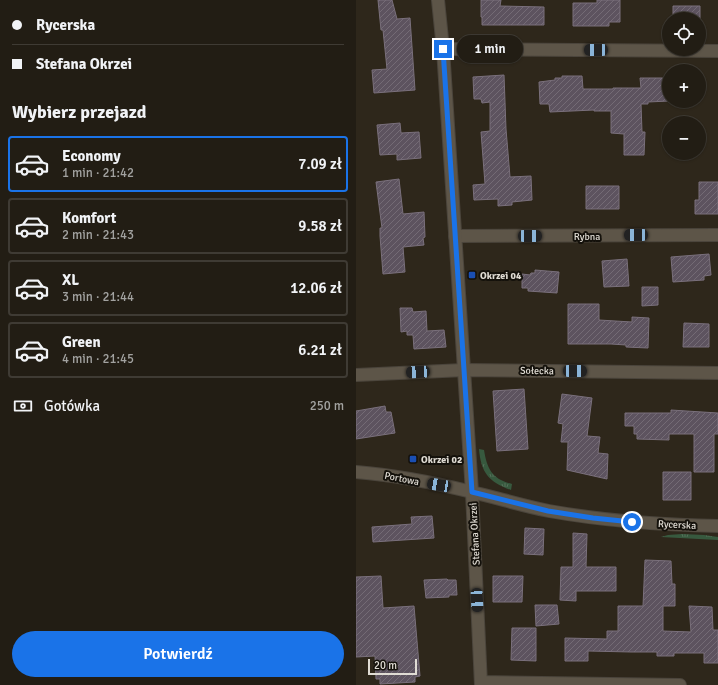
<!DOCTYPE html>
<html lang="pl">
<meta charset="utf-8">
<style>
body{margin:0;font-family:Signika,sans-serif;background:#2a261d;color:#f1f3f6;height:100vh;display:flex;flex-direction:column;font-size:15px;white-space:nowrap}
*{box-sizing:border-box;margin:0}
p{font-size:13px;color:#a2a2a0}
.icon{flex:none;width:22px;height:22px;fill:none;stroke:currentColor;stroke-width:2;stroke-linecap:round;stroke-linejoin:round}
.map{position:relative;flex:1;overflow:hidden}
.side{display:flex;flex-direction:column;background:#221d14;width:356px}
.side>*{flex:none}
.hud{display:grid;align-content:center;height:88px;padding:0 12px;background:#221d14}
.fabs{position:absolute;left:306px;top:12px;display:grid;gap:8px}
.fabs a{display:grid;place-items:center;width:44px;height:44px;border-radius:50%;background:#221d14;box-shadow:0 1px 3px #0004,0 0 0 1px #3f3b34;font-size:20px}
.scale{position:absolute;left:12px;bottom:10px;width:49px;box-sizing:border-box;padding-left:4px;border:2px solid #e0dcd4;border-top:0;font-size:11px;line-height:14px;white-space:nowrap;color:#e0dcd4;-webkit-text-stroke:3px #14110b;paint-order:stroke}
.end{position:absolute;width:18px;height:18px;margin:-9px;border:5px solid #1a73e8;background:#fff;box-shadow:0 0 0 2px #fff}
.from{border-radius:50%}
.bubble{position:absolute;height:28px;border-radius:14px;background:#221d14;box-shadow:0 1px 3px #0004,0 0 0 1px #3f3b34;font-size:13px;font-weight:600;line-height:28px;text-align:center}
.car{position:absolute;width:12px;height:24px;margin:-12px -6px;border-radius:5px;box-shadow:0 0 3px 1px #0007;background:linear-gradient(#222 24%,#8ab4d8 0 40%,#222 0 76%,#8ab4d8 0 86%,#222 0)}
.hud b{display:flex;align-items:center;gap:14px;height:38px;font-size:15px}
.hud b+b{border-top:1px solid #3f3b34}
.hud i{width:10px;height:10px;background:#f1f3f6}
ul{padding:0;list-style:none}
li{display:flex;align-items:center;gap:12px;height:56px;margin:0 8px 6px;padding:0 4px;border:2px solid #3f3b34;border-radius:4px}
li div{flex:1}
li b{display:block;font-size:15px}
li em{font-style:normal;font-weight:600}
li.active{border-color:#1a73e8}
li>.icon{width:36px;height:36px;stroke-width:1.5}
h2{padding:0 12px;font-size:18px;line-height:48px}
.pay{display:flex;align-items:center;gap:10px;height:44px;padding:0 12px;font-size:15px}
.pay p{margin-inline-start:auto}
.cta{display:flex;gap:8px;margin-top:auto;padding:8px 12px}
.cta a{flex:1;height:46px;border-radius:24px;background:#1a73e8;color:#fff;font-size:16px;font-weight:600;line-height:46px;text-align:center}
main{display:flex;flex:1;min-height:0}
.map>svg:first-child{display:block}
</style>
<main>
<section class="side">
<div class="hud">
<b><i class="from"></i>Rycerska</b>
<b><i></i>Stefana Okrzei</b>
</div>
<h2>Wybierz przejazd</h2>
<ul>
<li class="active"><svg class="icon" aria-label="car" viewBox="0 0 24 24"><path d="M5 17H2v-5l4-1 3-4h7l3 4 3 1v5h-3M9 17h6M6 11h13"/><circle cx="7" cy="17" r="2"/><circle cx="17" cy="17" r="2"/></svg><div><b>Economy</b><p>1 min · 21:42</p></div><em>7.09 zł</em></li>
<li><svg class="icon" aria-label="car" viewBox="0 0 24 24"><path d="M5 17H2v-5l4-1 3-4h7l3 4 3 1v5h-3M9 17h6M6 11h13"/><circle cx="7" cy="17" r="2"/><circle cx="17" cy="17" r="2"/></svg><div><b>Komfort</b><p>2 min · 21:43</p></div><em>9.58 zł</em></li>
<li><svg class="icon" aria-label="car" viewBox="0 0 24 24"><path d="M5 17H2v-5l4-1 3-4h7l3 4 3 1v5h-3M9 17h6M6 11h13"/><circle cx="7" cy="17" r="2"/><circle cx="17" cy="17" r="2"/></svg><div><b>XL</b><p>3 min · 21:44</p></div><em>12.06 zł</em></li>
<li><svg class="icon" aria-label="car" viewBox="0 0 24 24"><path d="M5 17H2v-5l4-1 3-4h7l3 4 3 1v5h-3M9 17h6M6 11h13"/><circle cx="7" cy="17" r="2"/><circle cx="17" cy="17" r="2"/></svg><div><b>Green</b><p>4 min · 21:45</p></div><em>6.21 zł</em></li>
</ul>
<div class="pay"><svg class="icon" aria-label="cash" viewBox="0 0 24 24"><path d="M3 7h18v10H3z"/><circle cx="12" cy="12" r="2"/></svg>Gotówka<p>250 m</p></div>
<div class="cta"><a>Potwierdź</a></div>
</section>
<div class="map">
<svg width="362" height="685" viewBox="0 0 362 685">
<defs>
<pattern id="grass-tufts" width="24" height="20" patternUnits="userSpaceOnUse"><rect width="24" height="20" fill="#37593e"/><path d="M3 7l-1-3M5 7V3M7 7l1-3M15 17l-1-3M17 17v-4M19 17l1-3" fill="none" stroke="#547059"/></pattern>
<pattern id="building-hatch" width="6" height="6" patternUnits="userSpaceOnUse"><rect width="6" height="6" fill="#5d535f"/><path d="M-1 1l2-2M0 6l6-6M5 7l2-2" fill="none" stroke="#746b75"/></pattern>
</defs>
<rect width="100%" height="100%" fill="#2e271b"/>
<path fill="url(#grass-tufts)" d="M123,449L128,450C131,469 136,479 156,484L155,490C133,482 125,473 123,449Z
M326,534L348,535L362,537V540L305,537L312,535Z"/>
<path fill="url(#building-hatch)" stroke="#7a707c" d="M22,0H36L41,19L54,18L59,90L18,93L16,70L31,69L27,30H25Z
M125,0H145L144,6L188,7V25H126V17H125Z
M241,0H264V22H253V26H217V3H241Z
M317,6H344V19H317Z
M148,75L150,129L154,177L175,176L176,200L156,202V205L142,206V199L118,200L117,185L129,184L125,132L134,131V102L126,103L125,99H118L117,77Z
M206,76H226L227,89H257V88H285L284,78H313V101L292,102V104H285L286,132H289L288,155H268V134L255,133V111H238V110L194,112L193,104H184L183,82L199,80V78H206Z
M44,123L45,133L63,132L65,158L41,160V154L24,155L21,125Z
M43,179L47,214L68,212L69,237L67,238L68,245L47,247L49,272L27,274L24,236V228H26L20,182Z
M343,182H362V214H339V200H343Z
M230,186H263V209H230Z
M353,254L355,275L348,276V280L317,282L315,257Z
M271,259L273,286L248,287L246,261Z
M179,270L203,272L201,293L172,291V288H166V274L174,275L175,273H179Z
M286,287H302V305L286,306Z
M212,304H243V320L276,322V317L293,318L292,348L270,347V345L255,344H212Z
M44,308H56L57,312L70,311L71,331L88,330L90,347L58,349L57,335H51V331L45,332Z
M328,323L353,324V347H327Z
M168,389L172,449L141,451L137,391Z
M206,394L236,398L231,436L244,437L242,453L252,454L251,479L211,470L212,442H205L207,424L202,423Z
M29,406L30,412H35L39,433L0,439V411Z
M315,410L362,413V434H358V472H338V434H313V440L281,439V434H278V426H269V413H315Z
M307,472H335V500H307Z
M76,516L78,538L17,542L16,527L56,524L55,517Z
M169,528L188,529L187,555L168,554Z
M217,533L231,534L230,567H260V591H220V601L204,600L205,567H217Z
M289,560L315,561L316,584H319V606H307V631L335,632L333,606L356,607L357,630H362V663H348V653H318V656H301V652H275L232,651V661H209V638L251,639V631H262V606H287Z
M25,576L27,608L58,606L64,676L59,677V682L24,684V679H20L19,656L0,657V577Z
M137,576H167L166,602H137Z
M91,579L92,580H100L101,595H93V597L70,598L68,580Z
M179,605H201L203,624L180,626Z
M156,628H180V661L155,660Z"/>
<g fill="none" stroke-linecap="round" stroke-linejoin="round">
<defs>
<path id="street" d="M87,49L362,51
M99,236L362,235
M0,375L108,370L362,373
M116,492L125,685
M125,682L324,685"/>
<path id="secondary" d="M82,0L87,49L116,492
M0,472C39,475 79,483 116,492C142,498 167,506 193,511C249,521 305,525 362,526"/>
</defs>
<use href="#street" stroke="#4b453c" stroke-width="14"/>
<use href="#secondary" stroke="#4b453c" stroke-width="14"/>
<use href="#street" stroke="#5d5548" stroke-width="12"/>
<use href="#secondary" stroke="#5d5548" stroke-width="12"/>
</g>
<g fill="none" stroke-linecap="round" stroke-linejoin="round">
<path stroke="#1a73e8" stroke-width="5" d="M87,49L116,492L192,511L237,518L276,522"/>
</g>
<g fill="#1a4fb4" stroke="#14110b" stroke-width="1.5">
<rect x="112" y="271" width="8" height="8" rx="2"/>
<rect x="53" y="455" width="8" height="8" rx="2"/>
</g>
<g text-anchor="middle" stroke-width="4" stroke-linejoin="round" paint-order="stroke">
<g font-size="10" fill="#e0dcd4" stroke="#14110b">
<text x="231" y="240">Rybna</text>
<text transform="translate(181 370) rotate(1)" y="4">Sołecka</text>
<text transform="translate(46 478) rotate(11)" y="4">Portowa</text>
<text transform="translate(321 524) rotate(3)" y="4">Rycerska</text>
<text transform="translate(118 534) rotate(-93)" y="4">Stefana Okrzei</text>
</g>
<g font-size="10" font-weight="bold" fill="#e0dcd4" stroke="#14110b" text-anchor="start">
<text x="124" y="279">Okrzei 04</text>
<text x="65" y="463">Okrzei 02</text>
</g>
</g>
</svg>
<div class="fabs">
<a><svg class="icon" aria-label="locate" viewBox="0 0 24 24"><circle cx="12" cy="12" r="6"/><path d="M12 2v4M12 18v4M2 12h4M18 12h4"/></svg></a>
<a>+</a>
<a>−</a>
</div>
<div class="scale">20 m</div>
<i class="end from" style="left:276px;top:522px"></i>
<i class="end" style="left:87px;top:49px"></i>
<div class="bubble" style="left:101px;top:35px;width:66px">1 min</div>
<i class="car" style="left:240px;top:50px;rotate:270deg"></i>
<i class="car" style="left:280px;top:235px;rotate:270deg"></i>
<i class="car" style="left:174px;top:236px;rotate:90deg"></i>
<i class="car" style="left:219px;top:371px;rotate:91deg"></i>
<i class="car" style="left:62px;top:372px;rotate:267deg"></i>
<i class="car" style="left:83px;top:485px;rotate:280deg"></i>
<i class="car" style="left:121px;top:600px;rotate:177deg"></i>
</div>
</main>
